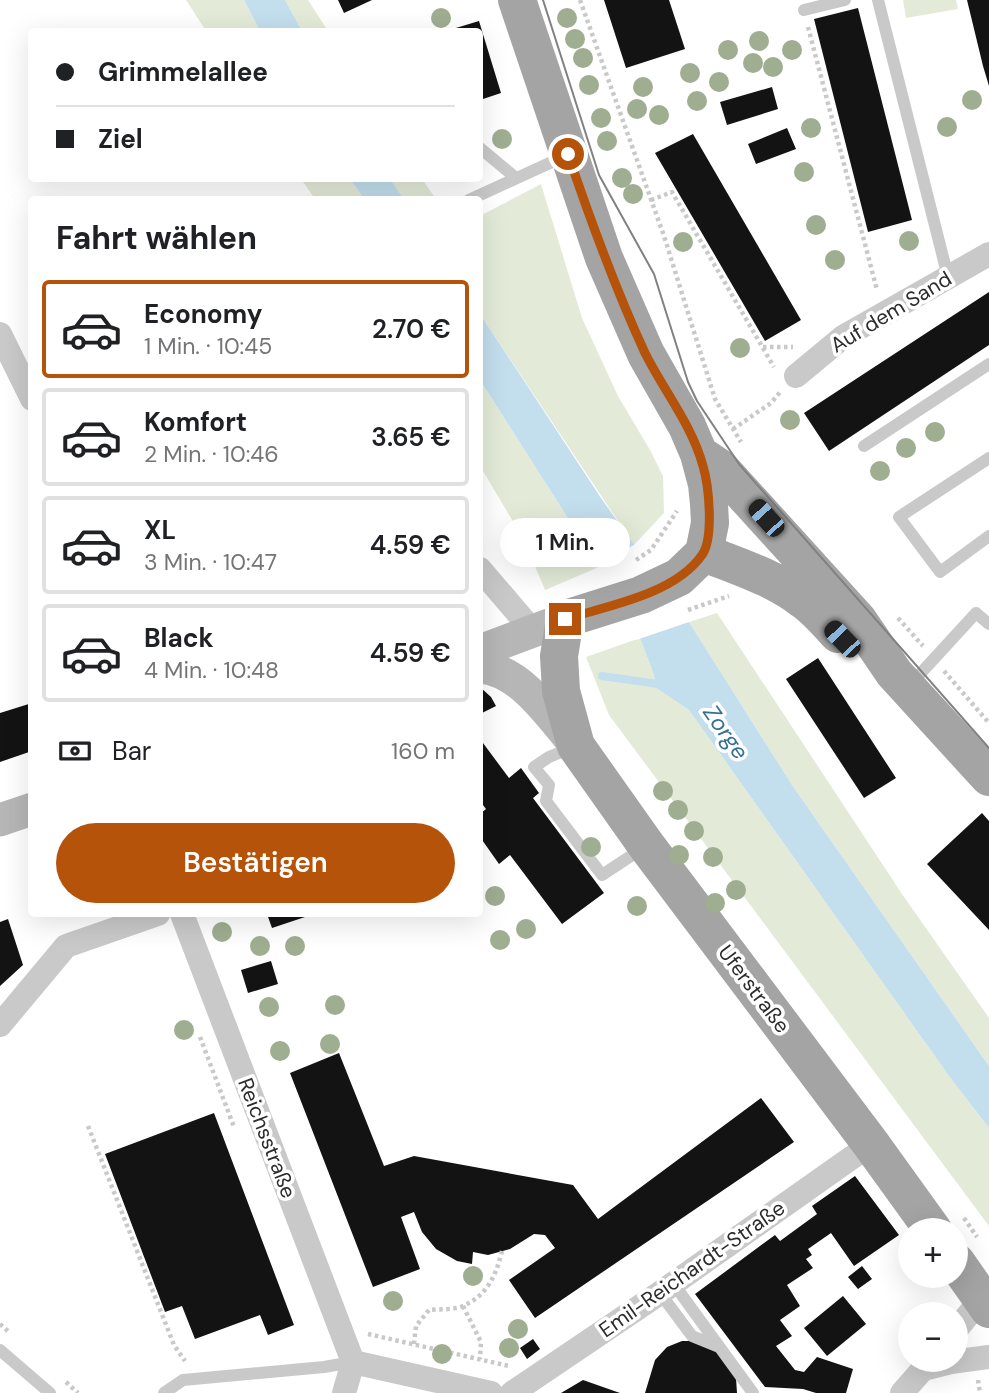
<!DOCTYPE html>
<html lang="de">
<meta charset="utf-8">
<style>
body{margin:0;font-family:"DM Sans",sans-serif;background:#f2f2f2;color:#202124;height:100vh;display:flex;flex-direction:column;font-size:26px;white-space:nowrap}
*{box-sizing:border-box;margin:0}
p{font-size:23px;color:#757577}
.icon{flex:none;width:38px;height:38px;fill:none;stroke:currentColor;stroke-width:2;stroke-linecap:round;stroke-linejoin:round}
.map{position:relative;flex:1;overflow:hidden}
.side{position:absolute;left:28px;top:196px;width:455px;height:721px;display:flex;flex-direction:column;background:#fff;border-radius:7px;box-shadow:0 7px 28px #0002}
.side>*{flex:none}
.banner{position:absolute;left:28px;top:28px;width:455px;height:154px;border-radius:7px;box-shadow:0 7px 28px #0002;display:grid;align-content:center;height:154px;padding:0 28px;background:#fff}
.controls{position:absolute;left:898px;top:1218px;display:grid;gap:14px}
.controls a{display:grid;place-items:center;width:70px;height:70px;border-radius:50%;background:#fff;box-shadow:0 7px 28px #0002;font-size:35px}
.end{position:absolute;width:32px;height:32px;margin:-16px;border:9px solid #b45309;background:#fff;box-shadow:0 0 0 4px #fff}
.from{border-radius:50%}
.bubble{position:absolute;height:49px;border-radius:24px;background:#fff;box-shadow:0 7px 28px #0002;font-size:23px;font-weight:600;line-height:49px;text-align:center}
.car{position:absolute;width:21px;height:42px;margin:-21px -10px;border-radius:9px;box-shadow:0 0 5px 2px #0007;background:linear-gradient(#222 24%,#8ab4d8 0 40%,#222 0 76%,#8ab4d8 0 86%,#222 0)}
.banner b{display:flex;align-items:center;gap:24px;height:66px;font-size:26px}
.banner b+b{border-top:2px solid #e0e0e0}
.banner i{width:18px;height:18px;background:#202124}
ul{padding:0;list-style:none}
li{display:flex;align-items:center;gap:21px;height:98px;margin:0 14px 10px;padding:0 14px;border:4px solid #e0e0e0;border-radius:7px}
li div{flex:1}
li b{display:block;font-size:26px}
li em{font-style:normal;font-weight:600}
li.on{border-color:#b45309}
li>.icon{width:63px;height:63px;stroke-width:1.5}
h2{padding:0 28px;font-size:32px;line-height:84px}
.pay{display:flex;align-items:center;gap:18px;height:77px;padding:0 28px;font-size:26px}
.pay p{margin-inline-start:auto}
.primary-button{display:flex;gap:14px;margin-top:auto;padding:14px 28px}
.primary-button a{flex:1;height:80px;border-radius:42px;background:#b45309;color:#fff;font-size:28px;font-weight:600;line-height:80px;text-align:center}
.map>svg:first-child{display:block}
</style>
<div class="map">
<svg width="989" height="1393" viewBox="0 0 989 1393">
<rect width="100%" height="100%" fill="#fff"/>
<path fill="#e3ebd8" d="M186,0H244L260,31H206Z
M285,0H308L328,31H302Z
M903,0H956L958,9L906,18Z
M301,179H350L364,199H315Z
M390,179H422L436,199H404Z
M541,184L582,318L618,396L650,450L663,476L664,513L634,545L480,314V216Z
M480,380L599,567L545,590L524,540L480,466Z
M717,613L902,894L989,1018V1066L792,785L689,622Z
M640,638L654,675L656,688L689,710L949,1076L989,1128V1226L609,715L586,657Z"/>
<path fill="#c3deed" d="M244,0H285L302,31H260Z
M350,179H390L404,199H364Z
M480,314L601,498L689,622L792,785L989,1066V1128L949,1076L689,710L656,688L654,675L640,638L599,567L480,380Z"/>
<path fill="#fff" d="M637,543L692,621L636,640L596,568Z"/>
<g fill="none" stroke-linecap="round" stroke-linejoin="round">
<path stroke="#c3deed" stroke-width="8" d="M602,676L665,685"/>
</g>
<path fill="#131313" d="M338,0H372L344,13Z
M604,0H669L685,49L626,68Z
M967,0H989V86L983,66Z
M858,8L912,220L868,232L814,19Z
M479,21L501,93L480,100V32L446,31Z
M772,87L778,109L727,125L720,102Z
M787,128L796,149L756,164L748,144Z
M693,134L801,320L765,341L655,153Z
M989,292V345L829,451L804,413Z
M818,658L896,778L864,798L786,679Z
M480,687L491,697L496,706L480,714Z
M32,703V751L0,762V713Z
M480,739L509,778L521,768L539,793L533,798L604,893L562,924L510,855L499,864L480,837V814L486,809L480,801Z
M982,813L989,821V930L927,864Z
M267,914H314L272,928Z
M8,919L23,965L0,986V922Z
M271,961L278,984L248,993L241,970Z
M339,1053L384,1166L414,1156L573,1185L598,1219L761,1098L794,1142L535,1318L509,1280L555,1248L545,1235L534,1234L510,1249L488,1255L473,1252L472,1264L457,1261L436,1249L422,1232L414,1212L401,1217L420,1269L373,1287L290,1073Z
M214,1113L294,1325L268,1335L260,1315L195,1339L182,1306L165,1312L105,1154Z
M855,1176L899,1235L854,1266L831,1233L808,1249L812,1255L806,1259L813,1268L787,1285L800,1306L780,1320L792,1336L776,1346L795,1370L804,1372L817,1357L853,1369L846,1393H816L803,1389L765,1387L695,1294L775,1235L780,1241L817,1214L812,1206Z
M862,1266L872,1279L858,1289L848,1277Z
M843,1296L866,1324L827,1356L804,1328Z
M533,1339L540,1349L527,1359L520,1348Z
M682,1341H694L717,1351L736,1378L737,1393H645L655,1360L667,1347Z
M583,1380L620,1393H561Z"/>
<g fill="none" stroke-linecap="round" stroke-linejoin="round">
<path stroke="#c9c9c9" stroke-width="4.5" stroke-dasharray="3.5 3.5" stroke-linecap="butt" d="M580,0L664,236L715,399L741,442
M808,27L877,290
M651,200L672,192L774,367
M763,347H793
M733,429L771,403L781,391
M636,560L651,550L677,511
M688,610L729,596
M898,618L923,646
M944,671L989,723
M200,1037L234,1127
M88,1126L174,1345L185,1361
M964,1218L977,1237
M463,1306L481,1342L480,1359
M0,1324L9,1332
M368,1334L509,1366
M414,1344L416,1326L429,1310C439,1309 454,1310 463,1306C488,1295 496,1275 502,1251
M978,1380L980,1393
M66,1382L78,1393"/>
<path stroke="#c9c9c9" stroke-width="12" d="M878,0L948,277
M804,10L845,0
M480,148L516,178
M469,200L565,156
M864,446L989,364
M989,458L899,517L940,572L989,536
M909,686L976,613L989,624
M571,748L549,757L534,767L549,785L546,801L602,875L643,848
M673,1283L753,1393
M660,1293L692,1336L719,1347
M0,1350L50,1393
M164,1393L183,1380L324,1367L353,1362"/>
<path stroke="#c9c9c9" stroke-width="24" d="M0,334L32,399
M796,376L843,337L989,254
M480,569L533,631
M182,914L353,1362
M0,1025L66,946L158,914
M956,1330L982,1298
M353,1362L491,1393
M923,1369L951,1362L989,1357
M344,1393L353,1362
M512,1393L660,1293L871,1144
M902,1393L931,1360"/>
<path stroke="#b6b6b6" stroke-width="33" d="M480,651L565,619
M480,667C521,670 551,717 576,746
M0,820L32,809"/>
<path stroke="#a4a4a4" stroke-width="38" d="M517,0L604,258L646,354L687,426L699,454L707,484L709,504L710,523L704,553L679,577L641,595L565,619L559,656L561,691L576,746L646,845L871,1144L933,1230
M699,454L720,468L858,620L894,673L989,777
M704,553C737,566 775,578 803,600C816,609 827,622 838,634
M956,1262L989,1309"/>
<path stroke="#818181" stroke-width="2" d="M543,0L599,175L654,274L688,382L697,401L739,464L989,748"/>
</g>
<g fill="#9fad91">
<circle cx="441" cy="18" r="10"/>
<circle cx="567" cy="18" r="10"/>
<circle cx="575" cy="39" r="10"/>
<circle cx="759" cy="41" r="10"/>
<circle cx="728" cy="50" r="10"/>
<circle cx="792" cy="50" r="10"/>
<circle cx="583" cy="58" r="10"/>
<circle cx="753" cy="63" r="10"/>
<circle cx="773" cy="67" r="10"/>
<circle cx="690" cy="73" r="10"/>
<circle cx="719" cy="82" r="10"/>
<circle cx="589" cy="85" r="10"/>
<circle cx="643" cy="87" r="10"/>
<circle cx="972" cy="100" r="10"/>
<circle cx="697" cy="101" r="10"/>
<circle cx="637" cy="109" r="10"/>
<circle cx="659" cy="115" r="10"/>
<circle cx="601" cy="118" r="10"/>
<circle cx="947" cy="127" r="10"/>
<circle cx="811" cy="128" r="10"/>
<circle cx="502" cy="139" r="10"/>
<circle cx="607" cy="141" r="10"/>
<circle cx="804" cy="172" r="10"/>
<circle cx="622" cy="178" r="10"/>
<circle cx="633" cy="194" r="10"/>
<circle cx="816" cy="225" r="10"/>
<circle cx="909" cy="241" r="10"/>
<circle cx="683" cy="242" r="10"/>
<circle cx="835" cy="260" r="10"/>
<circle cx="740" cy="348" r="10"/>
<circle cx="790" cy="420" r="10"/>
<circle cx="935" cy="432" r="10"/>
<circle cx="906" cy="448" r="10"/>
<circle cx="880" cy="471" r="10"/>
<circle cx="663" cy="791" r="10"/>
<circle cx="678" cy="810" r="10"/>
<circle cx="694" cy="831" r="10"/>
<circle cx="591" cy="847" r="10"/>
<circle cx="679" cy="855" r="10"/>
<circle cx="713" cy="857" r="10"/>
<circle cx="736" cy="890" r="10"/>
<circle cx="495" cy="896" r="10"/>
<circle cx="715" cy="903" r="10"/>
<circle cx="637" cy="906" r="10"/>
<circle cx="526" cy="929" r="10"/>
<circle cx="222" cy="932" r="10"/>
<circle cx="500" cy="940" r="10"/>
<circle cx="260" cy="946" r="10"/>
<circle cx="295" cy="946" r="10"/>
<circle cx="335" cy="1005" r="10"/>
<circle cx="269" cy="1007" r="10"/>
<circle cx="184" cy="1030" r="10"/>
<circle cx="330" cy="1044" r="10"/>
<circle cx="280" cy="1051" r="10"/>
<circle cx="473" cy="1276" r="10"/>
<circle cx="393" cy="1301" r="10"/>
<circle cx="518" cy="1329" r="10"/>
<circle cx="509" cy="1348" r="10"/>
<circle cx="442" cy="1354" r="10"/>
</g>
<g fill="none" stroke-linecap="round" stroke-linejoin="round">
<path stroke="#b45309" stroke-width="9" d="M565,619C608,606 675,594 702,555C714,538 709,486 703,466C692,425 664,391 645,353C615,288 591,222 568,154"/>
</g>
<g text-anchor="middle" stroke-width="7" stroke-linejoin="round" paint-order="stroke">
<g font-size="21" fill="#2c2c2c" stroke="#fff">
<text transform="translate(891 312) rotate(-31)" y="7">Auf dem Sand</text>
<text transform="translate(754 989) rotate(53)" y="7">Uferstraße</text>
<text transform="translate(267 1138) rotate(69)" y="7">Reichsstraße</text>
<text transform="translate(692 1269) rotate(-35)" y="7">Emil-Reichardt-Straße</text>
</g>
<g font-size="23" font-style="italic" fill="#367192" stroke="#fff">
<text transform="translate(726 732) rotate(55)" y="8">Zorge</text>
</g>
</g>
</svg>
<div class="controls">
<a>+</a>
<a>−</a>
</div>
<i class="end from" style="left:568px;top:154px"></i>
<i class="end" style="left:565px;top:619px"></i>
<div class="bubble" style="left:500px;top:518px;width:130px">1 Min.</div>
<i class="car" style="left:766px;top:518px;rotate:318deg"></i>
<i class="car" style="left:842px;top:639px;rotate:316deg"></i>
<div class="banner">
<b><i class="from"></i>Grimmelallee</b>
<b><i></i>Ziel</b>
</div>
<section class="side">
<h2>Fahrt wählen</h2>
<ul>
<li class="on"><svg class="icon" aria-label="car" viewBox="0 0 24 24"><path d="M5 17H2v-5l4-1 3-4h7l3 4 3 1v5h-3M9 17h6M6 11h13"/><circle cx="7" cy="17" r="2"/><circle cx="17" cy="17" r="2"/></svg><div><b>Economy</b><p>1 Min. · 10:45</p></div><em>2.70 €</em></li>
<li><svg class="icon" aria-label="car" viewBox="0 0 24 24"><path d="M5 17H2v-5l4-1 3-4h7l3 4 3 1v5h-3M9 17h6M6 11h13"/><circle cx="7" cy="17" r="2"/><circle cx="17" cy="17" r="2"/></svg><div><b>Komfort</b><p>2 Min. · 10:46</p></div><em>3.65 €</em></li>
<li><svg class="icon" aria-label="car" viewBox="0 0 24 24"><path d="M5 17H2v-5l4-1 3-4h7l3 4 3 1v5h-3M9 17h6M6 11h13"/><circle cx="7" cy="17" r="2"/><circle cx="17" cy="17" r="2"/></svg><div><b>XL</b><p>3 Min. · 10:47</p></div><em>4.59 €</em></li>
<li><svg class="icon" aria-label="car" viewBox="0 0 24 24"><path d="M5 17H2v-5l4-1 3-4h7l3 4 3 1v5h-3M9 17h6M6 11h13"/><circle cx="7" cy="17" r="2"/><circle cx="17" cy="17" r="2"/></svg><div><b>Black</b><p>4 Min. · 10:48</p></div><em>4.59 €</em></li>
</ul>
<div class="pay"><svg class="icon" aria-label="cash" viewBox="0 0 24 24"><path d="M3 7h18v10H3z"/><circle cx="12" cy="12" r="2"/></svg>Bar<p>160 m</p></div>
<div class="primary-button"><a>Bestätigen</a></div>
</section>
</div>
